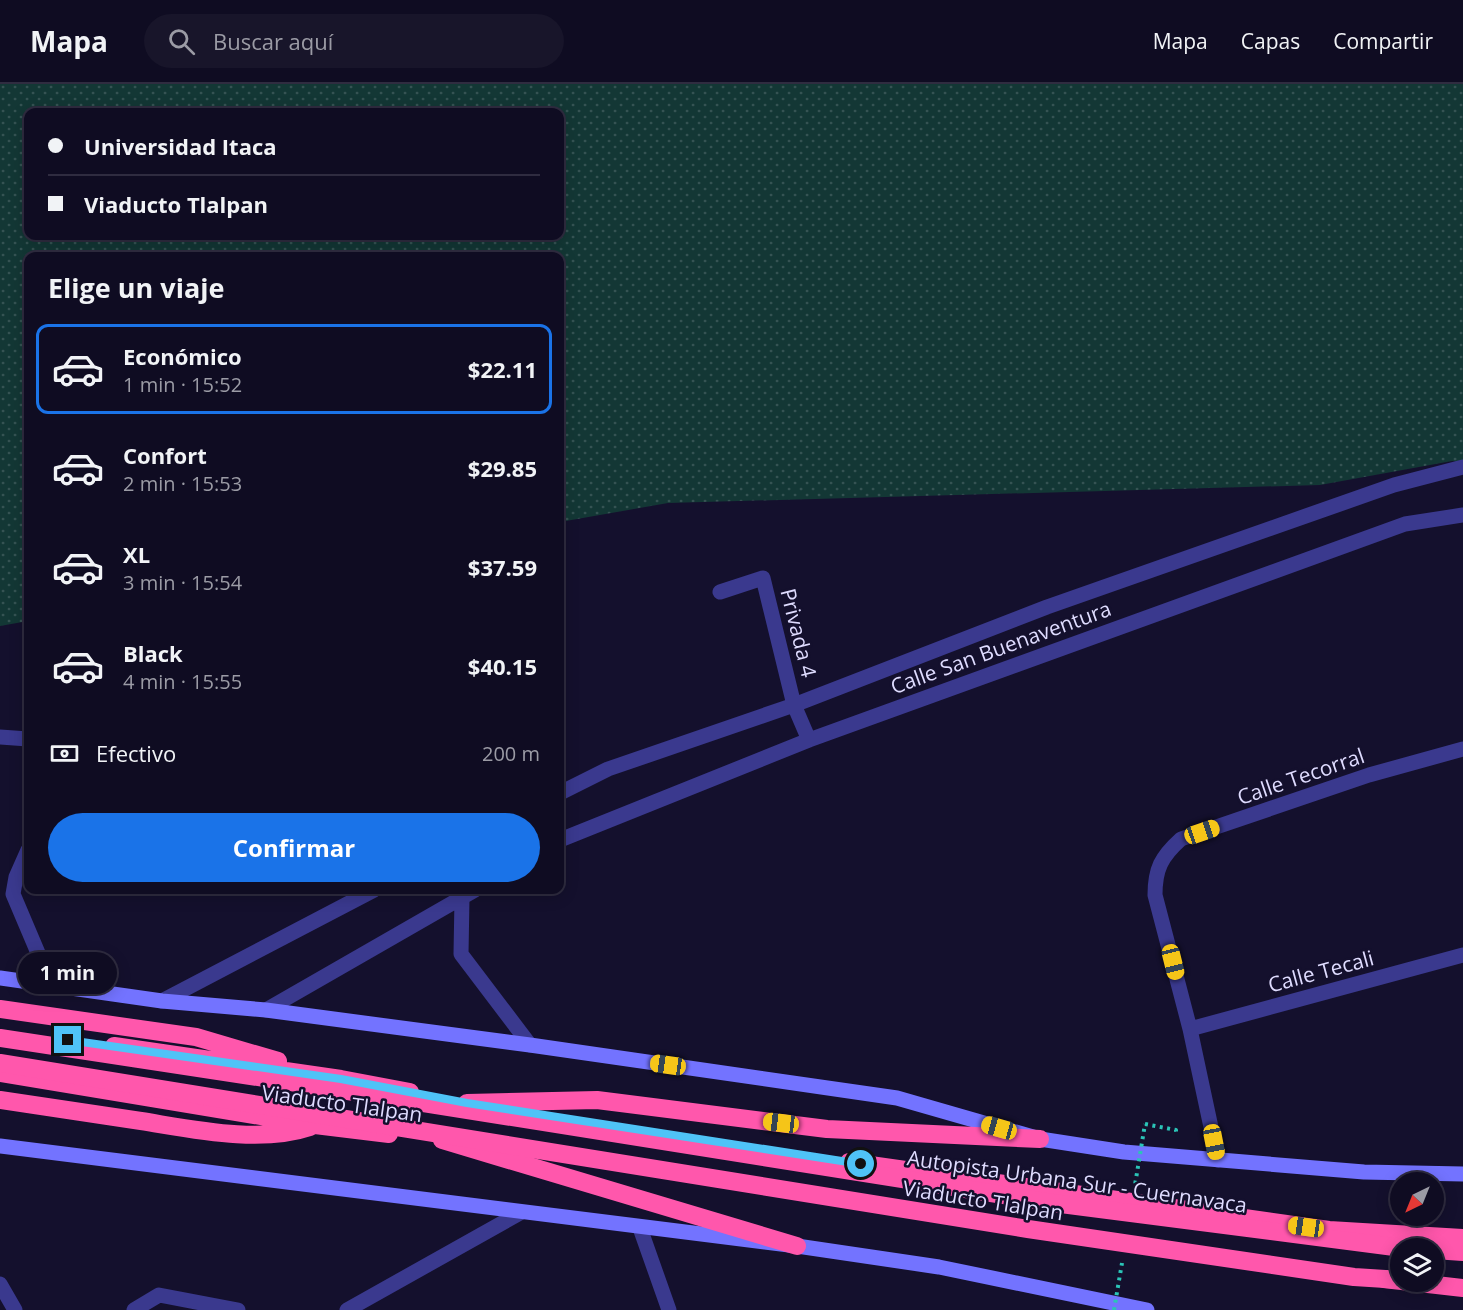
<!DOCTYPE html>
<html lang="es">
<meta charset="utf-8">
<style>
body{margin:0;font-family:"Open Sans",sans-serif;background:#18152a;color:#f1f3f6;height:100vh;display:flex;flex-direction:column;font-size:22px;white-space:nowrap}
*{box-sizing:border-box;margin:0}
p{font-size:20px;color:#9b9ba5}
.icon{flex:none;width:33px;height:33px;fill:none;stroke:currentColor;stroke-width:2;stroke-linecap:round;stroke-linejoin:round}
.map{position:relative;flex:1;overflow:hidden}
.panel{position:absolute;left:24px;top:168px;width:540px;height:642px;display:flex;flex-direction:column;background:#0f0c22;border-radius:12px;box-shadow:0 3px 15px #0003,0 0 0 2px #2f2c40}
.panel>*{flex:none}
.guide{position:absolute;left:24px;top:24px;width:540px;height:132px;border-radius:12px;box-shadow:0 3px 15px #0003,0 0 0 2px #2f2c40;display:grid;align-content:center;height:132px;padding:0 24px;background:#0f0c22}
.needle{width:39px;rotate:223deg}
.fabs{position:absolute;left:1390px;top:1088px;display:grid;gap:12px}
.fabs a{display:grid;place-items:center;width:54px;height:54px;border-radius:50%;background:#0f0c22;box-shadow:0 3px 15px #0003,0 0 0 2px #2f2c40;font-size:30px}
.end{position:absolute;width:27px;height:27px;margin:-14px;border:8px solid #4fc3f7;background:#111;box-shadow:0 0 0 3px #111}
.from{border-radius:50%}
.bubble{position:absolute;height:42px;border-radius:21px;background:#0f0c22;box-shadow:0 3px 15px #0003,0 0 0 2px #2f2c40;font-size:20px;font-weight:700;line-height:42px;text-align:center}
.car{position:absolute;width:18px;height:36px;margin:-18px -9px;border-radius:8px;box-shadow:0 0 4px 2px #0007;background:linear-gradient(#f5c518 24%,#345 0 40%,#f5c518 0 76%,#345 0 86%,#f5c518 0)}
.guide b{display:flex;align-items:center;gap:21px;height:57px;font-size:22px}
.guide b+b{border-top:2px solid #2f2c40}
.guide i{width:15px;height:15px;background:#f1f3f6}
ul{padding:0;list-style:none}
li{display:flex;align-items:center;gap:18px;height:90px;margin:0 12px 9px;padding:0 12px;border:3px solid transparent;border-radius:12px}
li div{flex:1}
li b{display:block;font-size:22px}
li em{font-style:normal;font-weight:700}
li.active{border-color:#1a73e8}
li>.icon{width:54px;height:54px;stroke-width:1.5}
h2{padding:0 24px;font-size:27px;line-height:72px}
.pay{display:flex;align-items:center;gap:15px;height:66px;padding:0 24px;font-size:22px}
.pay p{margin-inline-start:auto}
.action{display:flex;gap:12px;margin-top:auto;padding:12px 24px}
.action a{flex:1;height:69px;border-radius:36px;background:#1a73e8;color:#fff;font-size:24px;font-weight:700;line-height:69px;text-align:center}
header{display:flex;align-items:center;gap:36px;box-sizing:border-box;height:84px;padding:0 30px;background:#0f0c22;border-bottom:2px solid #2f2c40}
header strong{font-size:28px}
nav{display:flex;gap:33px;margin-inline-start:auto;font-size:21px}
.search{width:420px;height:54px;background:#18152a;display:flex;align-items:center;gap:15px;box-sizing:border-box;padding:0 21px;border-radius:33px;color:#9b9ba5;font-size:22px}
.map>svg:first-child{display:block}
</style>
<header>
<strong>Mapa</strong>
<div class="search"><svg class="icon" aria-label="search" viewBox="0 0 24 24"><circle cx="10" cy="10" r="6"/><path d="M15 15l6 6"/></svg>Buscar aquí</div>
<nav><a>Mapa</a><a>Capas</a><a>Compartir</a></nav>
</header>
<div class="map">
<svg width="1463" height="1226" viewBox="0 0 1463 1226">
<defs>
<pattern id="green-dots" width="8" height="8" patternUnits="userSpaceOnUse" patternTransform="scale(1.5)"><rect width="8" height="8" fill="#133735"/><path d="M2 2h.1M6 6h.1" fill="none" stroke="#355353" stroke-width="1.8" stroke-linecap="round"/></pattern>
</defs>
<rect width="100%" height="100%" fill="#14102d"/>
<path fill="url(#green-dots)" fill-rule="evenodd" d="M0,0H1463V378L1452,377L1320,401L668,419L560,438V172H28V537L0,542ZM28,28H560V152H28Z"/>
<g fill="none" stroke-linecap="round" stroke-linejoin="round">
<path stroke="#2bc4b7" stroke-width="4" stroke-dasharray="3 4.5" stroke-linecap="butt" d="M1145,1040L1176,1046V1052"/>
<path stroke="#3a398e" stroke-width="15" d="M720,508L763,494L794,621L809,656
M0,653L28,655
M560,709L608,685L794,621L1047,523L1394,401L1463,383
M560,756L809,656L1405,440L1463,431
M28,766L16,793L13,810L52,902
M462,814L461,870L530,961
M162,917L374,806
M266,926L475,806
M1190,945L1463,871
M1218,1076L1190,945L1155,811C1155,785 1161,773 1181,755L1369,691L1463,665
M640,1144L669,1226
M0,1200L15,1226
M134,1226L159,1211L238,1226
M347,1226L520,1129"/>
<path stroke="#7373ff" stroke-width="15" d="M0,894L162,917L266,926L530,961L897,1014L1040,1055L1124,1068L1364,1088L1463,1090
M0,1062L797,1162L939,1183L1147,1226"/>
<path stroke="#ff57ac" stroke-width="18" d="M0,925L196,953L278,977
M114,962L341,995L410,1008
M0,989L315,1041L389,1050
M0,1016C47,1023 94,1030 141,1037C192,1045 260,1060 310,1043
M467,1019L597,1016L827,1045L1040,1055
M442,1056L797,1162
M849,1078L1329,1146L1463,1154
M1434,1166L1463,1168
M1384,1195L1463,1204"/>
<path stroke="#2bc4b7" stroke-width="4" stroke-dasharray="3 4.5" stroke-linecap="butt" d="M1134,1107L1145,1040
M1114,1226L1122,1179"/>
<path stroke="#ff57ac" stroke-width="18" d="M0,954L310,1001L1053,1119L1402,1164
M0,979L1028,1145L1354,1193L1401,1196"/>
</g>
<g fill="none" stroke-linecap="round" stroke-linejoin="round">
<path stroke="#4fc3f7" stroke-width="8" d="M68,956L341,995L467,1019L861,1080"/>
</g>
<g text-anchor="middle" stroke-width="5" stroke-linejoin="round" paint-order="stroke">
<g font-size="21" fill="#dfdcff" stroke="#14102d">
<text transform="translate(798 549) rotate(76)" y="7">Privada 4</text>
<text transform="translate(1001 564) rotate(-20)" y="7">Calle San Buenaventura</text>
<text transform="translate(1301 693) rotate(-19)" y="7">Calle Tecorral</text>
<text transform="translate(1321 888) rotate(-15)" y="7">Calle Tecali</text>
<text transform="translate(342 1020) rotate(8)" y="7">Viaducto Tlalpan</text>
<text transform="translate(1077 1098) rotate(8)" y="7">Autopista Urbana Sur - Cuernavaca</text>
<text transform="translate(983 1117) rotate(9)" y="7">Viaducto Tlalpan</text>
</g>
</g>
</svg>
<div class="fabs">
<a><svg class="needle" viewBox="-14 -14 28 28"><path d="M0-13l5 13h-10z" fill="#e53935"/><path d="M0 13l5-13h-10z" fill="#9b9ba5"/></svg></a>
<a><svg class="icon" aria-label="layers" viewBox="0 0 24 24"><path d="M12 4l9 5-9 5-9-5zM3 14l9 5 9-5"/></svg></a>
</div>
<i class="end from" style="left:861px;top:1080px"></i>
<i class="end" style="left:68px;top:956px"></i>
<div class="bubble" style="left:18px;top:868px;width:99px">1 min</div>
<i class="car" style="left:1202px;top:748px;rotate:71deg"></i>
<i class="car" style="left:1173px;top:878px;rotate:166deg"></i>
<i class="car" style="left:668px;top:981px;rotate:278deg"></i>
<i class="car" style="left:781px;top:1039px;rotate:277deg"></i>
<i class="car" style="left:999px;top:1044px;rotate:286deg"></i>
<i class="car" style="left:1214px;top:1058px;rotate:169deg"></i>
<i class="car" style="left:1306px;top:1143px;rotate:278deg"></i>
<div class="guide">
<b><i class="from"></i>Universidad Itaca</b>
<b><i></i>Viaducto Tlalpan</b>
</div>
<section class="panel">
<h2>Elige un viaje</h2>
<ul>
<li class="active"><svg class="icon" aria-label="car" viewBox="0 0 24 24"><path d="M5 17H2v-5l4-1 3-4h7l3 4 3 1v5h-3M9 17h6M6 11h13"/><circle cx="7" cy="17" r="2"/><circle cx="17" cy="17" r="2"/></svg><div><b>Económico</b><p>1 min · 15:52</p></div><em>$22.11</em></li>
<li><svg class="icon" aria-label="car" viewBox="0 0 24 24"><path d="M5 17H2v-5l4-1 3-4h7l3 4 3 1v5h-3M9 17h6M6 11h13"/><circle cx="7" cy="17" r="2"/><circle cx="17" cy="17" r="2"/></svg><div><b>Confort</b><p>2 min · 15:53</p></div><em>$29.85</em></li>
<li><svg class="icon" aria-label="car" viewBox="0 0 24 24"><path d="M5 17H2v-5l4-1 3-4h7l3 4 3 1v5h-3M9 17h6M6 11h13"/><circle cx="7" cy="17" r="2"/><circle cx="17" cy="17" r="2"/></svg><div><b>XL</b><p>3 min · 15:54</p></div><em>$37.59</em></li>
<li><svg class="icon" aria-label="car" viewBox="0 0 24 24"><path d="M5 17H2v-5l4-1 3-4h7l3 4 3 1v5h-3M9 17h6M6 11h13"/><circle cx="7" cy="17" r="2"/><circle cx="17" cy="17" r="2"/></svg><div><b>Black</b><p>4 min · 15:55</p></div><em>$40.15</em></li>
</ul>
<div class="pay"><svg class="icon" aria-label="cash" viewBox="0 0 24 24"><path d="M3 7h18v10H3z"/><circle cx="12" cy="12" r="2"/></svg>Efectivo<p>200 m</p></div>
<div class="action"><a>Confirmar</a></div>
</section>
</div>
